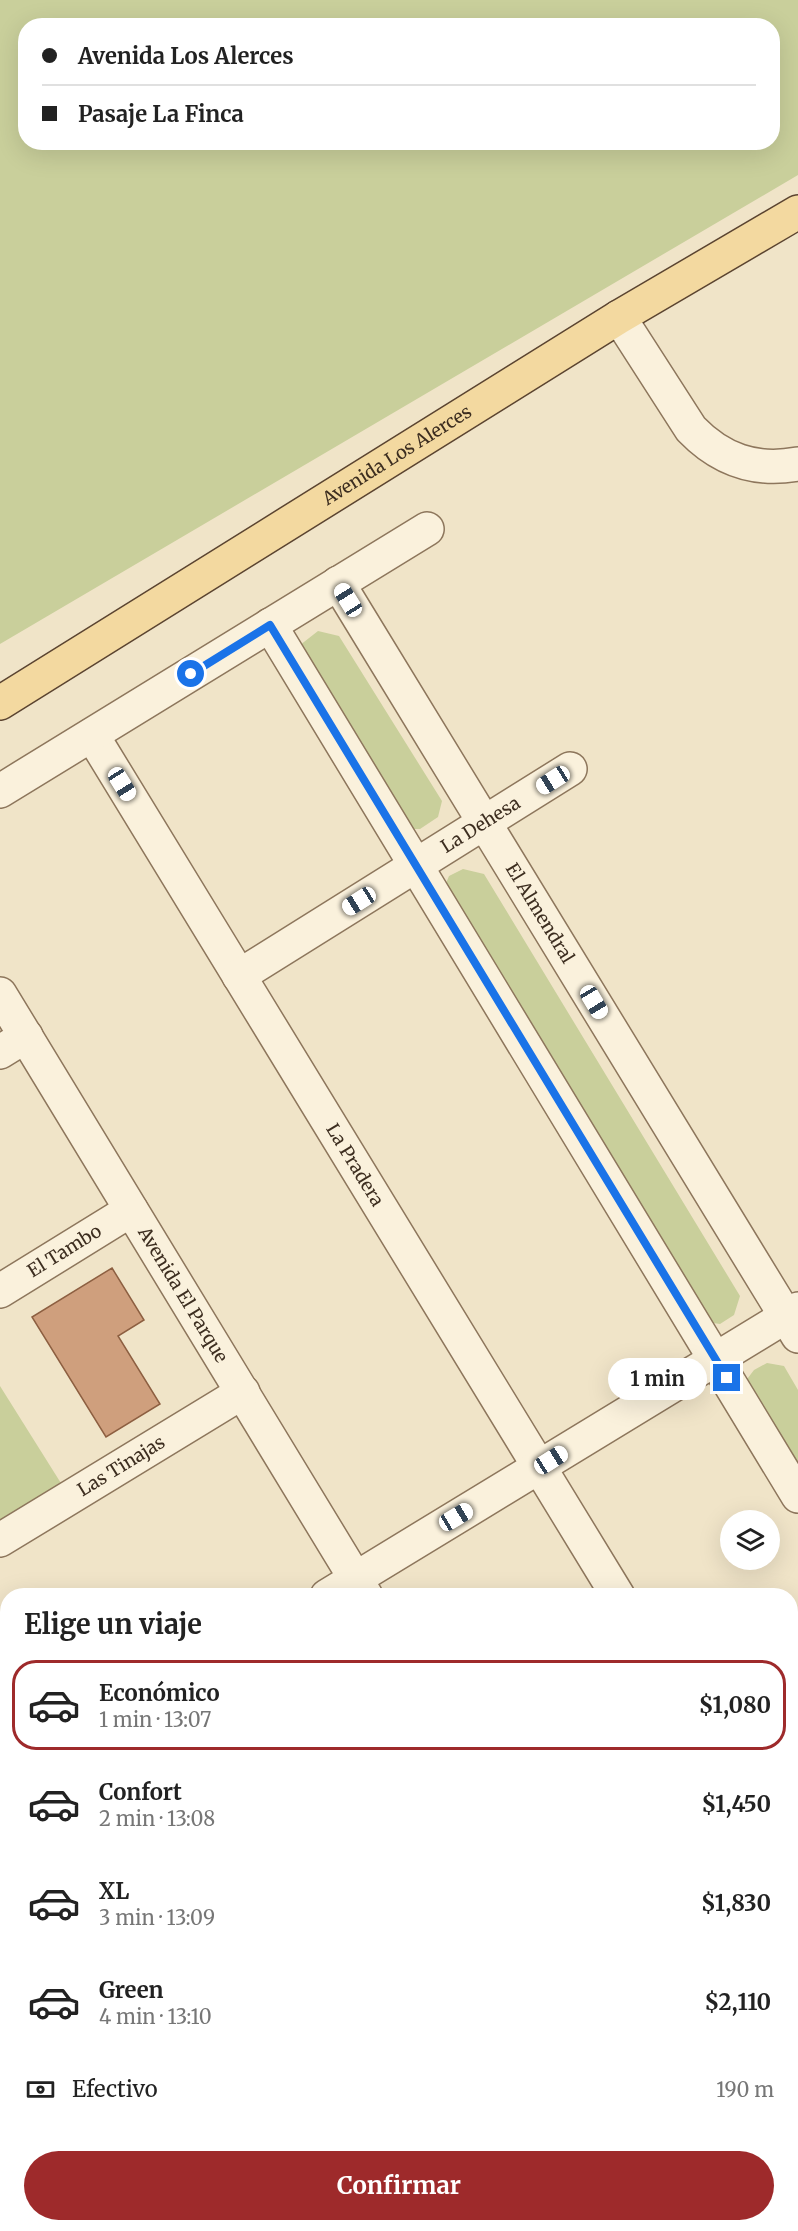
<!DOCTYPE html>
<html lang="es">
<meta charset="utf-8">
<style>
body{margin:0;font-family:Merriweather,serif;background:#f2f2f2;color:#222;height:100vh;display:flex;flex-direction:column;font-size:22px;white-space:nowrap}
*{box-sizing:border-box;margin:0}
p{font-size:20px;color:#767676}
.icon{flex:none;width:33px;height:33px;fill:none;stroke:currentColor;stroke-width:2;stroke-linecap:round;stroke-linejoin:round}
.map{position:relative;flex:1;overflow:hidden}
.details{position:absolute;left:0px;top:1588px;width:798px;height:644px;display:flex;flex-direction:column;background:#fff;border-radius:24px 24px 0 0;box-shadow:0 6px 24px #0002}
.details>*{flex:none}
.guide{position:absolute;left:18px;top:18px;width:762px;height:132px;border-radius:24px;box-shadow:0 6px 24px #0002;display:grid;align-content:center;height:132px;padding:0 24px;background:#fff}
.buttons{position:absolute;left:720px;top:1510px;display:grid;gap:12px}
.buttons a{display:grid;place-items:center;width:60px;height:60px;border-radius:50%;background:#fff;box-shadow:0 6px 24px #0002;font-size:30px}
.end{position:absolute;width:27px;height:27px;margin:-14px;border:8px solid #1a73e8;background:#fff;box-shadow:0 0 0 3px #fff}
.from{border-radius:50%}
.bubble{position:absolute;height:42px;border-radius:21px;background:#fff;box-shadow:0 6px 24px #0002;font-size:20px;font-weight:700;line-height:42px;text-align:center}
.car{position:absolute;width:18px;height:36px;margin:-18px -9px;border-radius:8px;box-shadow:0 0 4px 2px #0007;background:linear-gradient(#fff 24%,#345 0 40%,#fff 0 76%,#345 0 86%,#fff 0)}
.guide b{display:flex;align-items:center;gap:21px;height:57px;font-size:22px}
.guide b+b{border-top:2px solid #e0e0e0}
.guide i{width:15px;height:15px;background:#222}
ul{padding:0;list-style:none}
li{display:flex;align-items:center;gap:18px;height:90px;margin:0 12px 9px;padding:0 12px;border:3px solid transparent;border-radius:24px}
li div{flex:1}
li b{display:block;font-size:22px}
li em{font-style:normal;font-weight:700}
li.active{border-color:#9e2a2b}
li>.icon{width:54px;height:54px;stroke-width:1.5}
h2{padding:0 24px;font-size:27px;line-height:72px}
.pay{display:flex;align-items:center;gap:15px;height:66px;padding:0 24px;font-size:22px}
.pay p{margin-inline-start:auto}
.action{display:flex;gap:12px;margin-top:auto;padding:12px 24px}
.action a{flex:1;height:69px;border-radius:36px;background:#9e2a2b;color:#fff;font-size:24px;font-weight:700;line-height:69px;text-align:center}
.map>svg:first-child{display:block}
</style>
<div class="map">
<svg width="798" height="2231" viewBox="0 0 798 2231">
<rect width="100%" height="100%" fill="#f0e4c8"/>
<path fill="#c9cf9b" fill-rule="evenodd" d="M0,0H798V175L0,644ZM26,26H772V142H26Z
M318,631L339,636L442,801L438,817L420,829H404L295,649Z
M463,869L484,874L740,1296L734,1315L720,1324L700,1321L442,893L449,876Z
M767,1363L784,1366L798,1390V1479L741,1387L754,1370Z
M0,1386L64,1488L0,1528Z"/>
<path fill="#cf9f7d" stroke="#8d5f41" stroke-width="1.5" d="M112,1268L144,1320L118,1336L160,1404L106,1437L32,1317Z"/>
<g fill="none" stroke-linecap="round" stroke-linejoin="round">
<defs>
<g id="minor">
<path d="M619,317L691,429C721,460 755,472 798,464"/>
<path id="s1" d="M338,583L798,1336"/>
<path d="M270,625L798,1496"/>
<path id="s2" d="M92,735L618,1596"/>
<path d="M0,791L427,529"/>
<path id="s3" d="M239,976L570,769"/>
<path id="s4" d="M0,994L366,1596"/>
<path d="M0,1052L26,1036"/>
<path id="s5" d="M0,1291L131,1210"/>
<path id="s6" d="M0,1540L243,1392"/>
<path d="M327,1596L798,1309"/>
<path d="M0,1777L8,1789"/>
<path d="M790,1878L798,1890"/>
<path d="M0,2173L8,2185"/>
<path d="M31,2224L35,2231"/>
<path d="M273,2224L277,2231"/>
<path d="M506,2224L510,2231"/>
<path d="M748,2224L752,2231"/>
</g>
<g id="major">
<path id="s7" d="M0,703L619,317L798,212"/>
</g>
</defs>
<use href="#minor" stroke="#8d765c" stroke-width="36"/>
<use href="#major" stroke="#5b4430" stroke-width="36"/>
<use href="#minor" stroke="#faf1dc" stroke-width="33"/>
<use href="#major" stroke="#f3d9a0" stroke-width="33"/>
</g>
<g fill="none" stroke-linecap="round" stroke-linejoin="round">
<path stroke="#1a73e8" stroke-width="8" d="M191,674L270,625L727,1378"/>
</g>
<g text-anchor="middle" stroke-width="4.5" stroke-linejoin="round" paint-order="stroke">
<g font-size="18" fill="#3d2e20" stroke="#f7eed8">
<text dy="6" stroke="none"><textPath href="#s7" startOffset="468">Avenida Los Alerces</textPath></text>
<text dy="6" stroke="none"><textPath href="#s3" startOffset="285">La Dehesa</textPath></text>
<text dy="6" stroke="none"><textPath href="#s1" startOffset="387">El Almendral</textPath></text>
<text dy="6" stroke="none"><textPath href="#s2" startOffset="504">La Pradera</textPath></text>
<text dy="6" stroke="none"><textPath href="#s5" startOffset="76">El Tambo</textPath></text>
<text dy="6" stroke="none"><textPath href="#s4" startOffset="352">Avenida El Parque</textPath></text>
<text dy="6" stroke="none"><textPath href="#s6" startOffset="142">Las Tinajas</textPath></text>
</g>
</g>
</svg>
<div class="buttons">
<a><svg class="icon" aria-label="layers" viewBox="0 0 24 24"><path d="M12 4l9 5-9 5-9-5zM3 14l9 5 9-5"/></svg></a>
</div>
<i class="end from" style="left:191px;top:674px"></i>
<i class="end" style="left:727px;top:1378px"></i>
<div class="bubble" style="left:608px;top:1358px;width:99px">1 min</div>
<i class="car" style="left:348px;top:600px;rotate:328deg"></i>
<i class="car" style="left:553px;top:780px;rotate:238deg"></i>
<i class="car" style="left:122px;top:784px;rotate:148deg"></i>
<i class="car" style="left:359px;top:901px;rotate:238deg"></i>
<i class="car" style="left:594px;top:1002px;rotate:149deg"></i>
<i class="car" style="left:551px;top:1460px;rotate:58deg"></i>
<i class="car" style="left:456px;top:1517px;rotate:59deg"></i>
<div class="guide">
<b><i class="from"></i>Avenida Los Alerces</b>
<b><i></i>Pasaje La Finca</b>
</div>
<section class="details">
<h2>Elige un viaje</h2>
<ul>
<li class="active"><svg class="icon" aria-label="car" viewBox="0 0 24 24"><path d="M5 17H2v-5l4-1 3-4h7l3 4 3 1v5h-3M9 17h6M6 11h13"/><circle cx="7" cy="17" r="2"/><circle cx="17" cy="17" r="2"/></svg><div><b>Económico</b><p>1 min · 13:07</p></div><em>$1,080</em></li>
<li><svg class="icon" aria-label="car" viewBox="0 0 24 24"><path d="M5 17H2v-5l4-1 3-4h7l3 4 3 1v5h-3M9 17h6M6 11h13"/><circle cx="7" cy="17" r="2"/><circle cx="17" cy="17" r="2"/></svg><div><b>Confort</b><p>2 min · 13:08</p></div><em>$1,450</em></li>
<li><svg class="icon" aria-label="car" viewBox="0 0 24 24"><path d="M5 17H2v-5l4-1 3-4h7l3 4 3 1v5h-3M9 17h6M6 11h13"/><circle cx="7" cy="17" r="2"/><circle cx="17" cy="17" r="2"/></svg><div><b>XL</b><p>3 min · 13:09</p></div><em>$1,830</em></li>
<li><svg class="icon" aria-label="car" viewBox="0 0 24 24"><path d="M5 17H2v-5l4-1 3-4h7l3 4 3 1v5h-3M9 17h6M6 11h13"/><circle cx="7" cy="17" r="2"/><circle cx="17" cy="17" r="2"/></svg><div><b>Green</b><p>4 min · 13:10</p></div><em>$2,110</em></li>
</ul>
<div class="pay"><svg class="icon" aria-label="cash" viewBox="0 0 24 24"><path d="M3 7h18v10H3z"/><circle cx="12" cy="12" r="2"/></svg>Efectivo<p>190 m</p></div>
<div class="action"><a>Confirmar</a></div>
</section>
</div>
